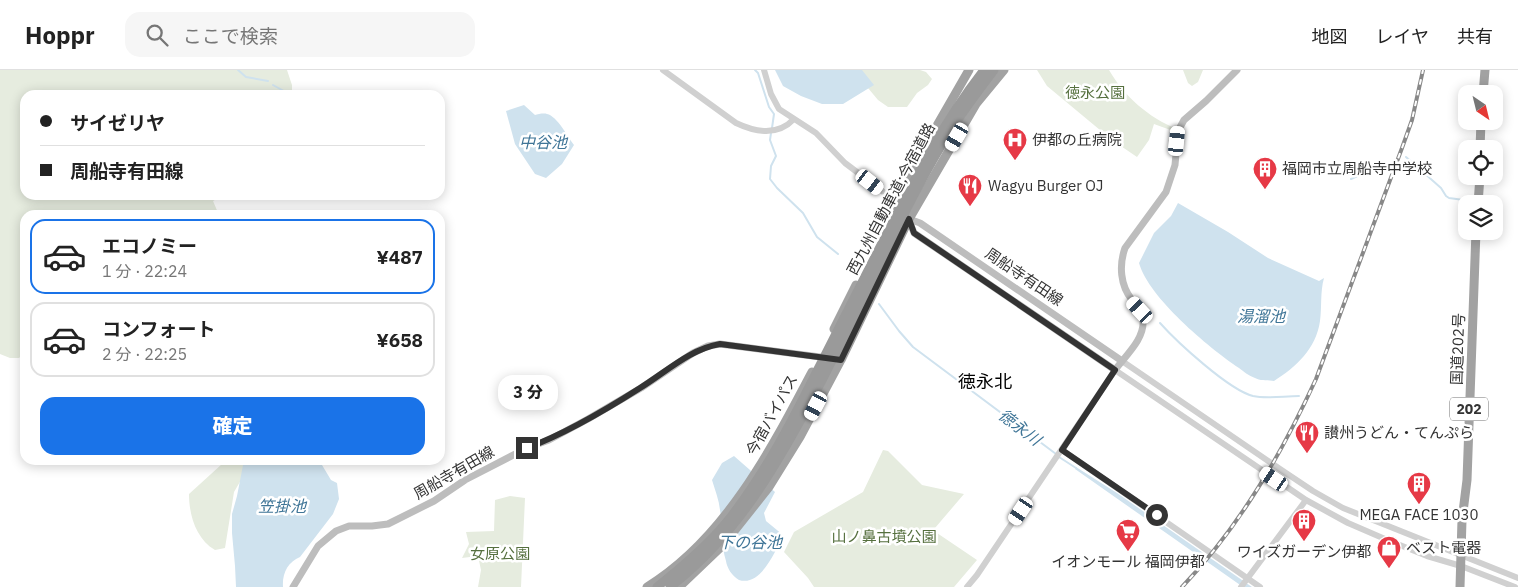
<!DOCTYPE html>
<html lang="ja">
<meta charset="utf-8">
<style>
body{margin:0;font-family:"IBM Plex Sans","Noto Sans JP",sans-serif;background:#f6f6f6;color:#222;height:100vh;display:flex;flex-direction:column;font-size:19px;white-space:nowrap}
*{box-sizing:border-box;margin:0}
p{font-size:16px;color:#767676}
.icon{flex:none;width:28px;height:28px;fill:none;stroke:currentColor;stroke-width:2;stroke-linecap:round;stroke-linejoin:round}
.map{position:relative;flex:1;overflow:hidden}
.panel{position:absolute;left:20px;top:140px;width:425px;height:255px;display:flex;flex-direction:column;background:#fff;border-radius:15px;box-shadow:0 2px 12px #0003}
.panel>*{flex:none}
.banner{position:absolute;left:20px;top:20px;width:425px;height:110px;border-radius:15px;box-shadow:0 2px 12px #0003;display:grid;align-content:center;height:110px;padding:0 20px;background:#fff}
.needle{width:32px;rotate:145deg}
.controls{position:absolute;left:1458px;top:15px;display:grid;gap:10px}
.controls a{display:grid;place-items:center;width:45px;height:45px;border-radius:10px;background:#fff;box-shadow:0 2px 12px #0003;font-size:25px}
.end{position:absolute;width:22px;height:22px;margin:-11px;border:6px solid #333;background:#fff;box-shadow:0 0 0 2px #fff}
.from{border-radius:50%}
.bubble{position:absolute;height:35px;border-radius:15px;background:#fff;box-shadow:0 2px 12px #0003;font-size:16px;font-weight:800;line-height:35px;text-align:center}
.car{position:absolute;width:15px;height:30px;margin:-15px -8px;border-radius:6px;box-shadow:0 0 4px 1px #0007;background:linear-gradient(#fff 24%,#345 0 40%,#fff 0 76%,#345 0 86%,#fff 0)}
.banner b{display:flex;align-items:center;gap:18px;height:48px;font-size:19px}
.banner b+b{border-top:1px solid #e0e0e0}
.banner i{width:12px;height:12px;background:#222}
ul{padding:9px 0 0;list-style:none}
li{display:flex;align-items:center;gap:15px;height:75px;margin:0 10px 8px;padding:0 10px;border:2px solid #e0e0e0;border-radius:15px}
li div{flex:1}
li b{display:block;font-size:19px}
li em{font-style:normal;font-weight:800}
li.on{border-color:#1a73e8}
li>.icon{width:45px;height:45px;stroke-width:1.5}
.button{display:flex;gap:10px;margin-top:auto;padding:10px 20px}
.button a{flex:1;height:58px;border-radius:15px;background:#1a73e8;color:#fff;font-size:20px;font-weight:800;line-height:58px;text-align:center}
header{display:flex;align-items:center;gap:30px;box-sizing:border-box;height:70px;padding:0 25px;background:#fff;border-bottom:1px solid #e0e0e0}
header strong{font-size:24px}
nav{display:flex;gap:28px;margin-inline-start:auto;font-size:18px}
.search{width:350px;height:45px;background:#f6f6f6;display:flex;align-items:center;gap:12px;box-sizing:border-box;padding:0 18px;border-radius:15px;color:#767676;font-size:19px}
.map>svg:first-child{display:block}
</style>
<header>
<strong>Hoppr</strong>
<div class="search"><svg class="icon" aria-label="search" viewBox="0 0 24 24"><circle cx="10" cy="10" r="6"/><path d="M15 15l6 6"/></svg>ここで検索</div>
<nav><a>地図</a><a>レイヤ</a><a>共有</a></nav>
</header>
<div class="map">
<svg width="1518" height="517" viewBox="0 0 1518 517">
<rect width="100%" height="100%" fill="#fff"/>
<path fill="#e6ecdf" d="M0,0H287L292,15V25H25V125H224L213,131L219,145H25V282L19,288H10L0,284Z
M853,0H920L926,2L932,9L928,15L917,23L907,37H888L878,30Z
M1037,0H1109C1124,26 1149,48 1177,59L1176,62L1154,54L1149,70L1137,87L1112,70L1047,16Z
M1183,0H1203L1198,12L1192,16L1188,13Z
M883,380L888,381L922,415L964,424L935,458L937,463L977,490L954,517H814L808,508L784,482L794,462L863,422Z
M223,390H248L244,405L234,422L225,478L215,480C196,469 189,445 189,424L222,394Z
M510,426L525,428L521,517H478L481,500L478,486L462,488L469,474L466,462L494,461L495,430Z"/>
<path fill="#cfe2ee" d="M775,0H862L874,15L843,34H822L801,26L783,16Z
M524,35L535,45C538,44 544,43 547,44C557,46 568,67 574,75L562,94L546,108L535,104L515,74L506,41Z
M1178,133L1228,162L1268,188L1319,211L1324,208C1320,222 1322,237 1320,251C1316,279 1296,297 1274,311C1268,310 1260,311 1255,308C1249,306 1243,301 1239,298C1208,277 1149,228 1139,193L1154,163L1171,146Z
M734,386L775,422L764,443L766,451L783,465C776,480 761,517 739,510C732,506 727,498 726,491C721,475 723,457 720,440C719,430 715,420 712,410L722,393Z
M244,390H319L331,410L337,413L339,429L333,444L300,487C288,492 282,503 283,517H236L235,496L232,463V444L237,426Z
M1076,397L1117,423L1252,517H1243L1075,399Z"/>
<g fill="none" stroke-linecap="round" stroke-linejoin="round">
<path stroke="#cfe2ee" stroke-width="2" d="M238,0L246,7L268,11
M755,0L758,3L769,37L774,44L772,58
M273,15L291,25
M771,63L770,70L776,86L771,96L770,109L777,118L803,143L817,167L838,184
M1406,87L1441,118L1446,126L1449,128L1471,131
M1351,109L1385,94
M879,234L899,261L913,277L1056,384
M1160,253C1177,272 1229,320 1253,326C1267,329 1284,326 1299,326
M1059,387L1076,398"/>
<path stroke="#d0d0d0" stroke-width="6" d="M663,0L736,53C755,62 777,67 794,49
M764,0L771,24L779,39L816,63L845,93L898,133
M1122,291L1280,399L1313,421L1343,438L1518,508
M1062,380L1260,517
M967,517L977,505L1115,300L1306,430L1348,453L1385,469L1427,486L1461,496L1515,517
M1241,517L1306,430"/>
<path stroke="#bdbdbd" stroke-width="7" d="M908,148L914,163L1115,300C1125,286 1145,269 1143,250C1143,241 1137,236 1132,230C1120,215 1119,195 1125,178L1166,122L1175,95L1178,61L1184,50L1206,31L1237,0
M909,149L920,153L1122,291
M293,517L318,476L336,461L349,456H372L388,454L434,431L465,410L527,378L549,370L588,349L641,318L693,283L708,276L720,274L828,288"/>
<path stroke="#a2a2a2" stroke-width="9" d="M1483,24L1485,0
M1480,79L1481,51
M1478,134L1480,106
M896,136L927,73L969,0
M834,259L856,215
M647,517C725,469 771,380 812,302
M679,517L723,475L769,417L800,367L841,290L909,149L976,34L1004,0
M1460,517L1462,450L1467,410L1476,161"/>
<path stroke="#9a9a9a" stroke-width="9" d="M657,517C681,498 706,477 726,453C763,407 791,353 817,301C839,257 862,213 884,169C914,110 943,52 984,0
M670,517C738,465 779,392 818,318C861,236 897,150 944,71C959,46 977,23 994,0"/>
<defs>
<path id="rail" d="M1182,517C1240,456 1281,385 1316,309L1402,78L1412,50L1423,0"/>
</defs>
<use href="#rail" stroke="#888" stroke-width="4"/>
<use href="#rail" stroke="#fff" stroke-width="2" stroke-dasharray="5.5" stroke-linecap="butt"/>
</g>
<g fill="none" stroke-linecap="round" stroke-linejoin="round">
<path stroke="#333" stroke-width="6" d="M527,378C567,363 604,341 640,318C666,302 690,279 720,274L841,290L909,149L914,163L1115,300L1062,380L1157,445"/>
</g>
<defs>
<symbol id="hospital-pin" viewBox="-11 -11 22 30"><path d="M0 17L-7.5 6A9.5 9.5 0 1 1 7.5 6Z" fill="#e63946" stroke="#fff"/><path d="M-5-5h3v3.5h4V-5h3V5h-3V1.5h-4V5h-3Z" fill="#fff"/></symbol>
<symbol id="building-pin" viewBox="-11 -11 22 30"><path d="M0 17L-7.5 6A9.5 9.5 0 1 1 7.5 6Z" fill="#e63946" stroke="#fff"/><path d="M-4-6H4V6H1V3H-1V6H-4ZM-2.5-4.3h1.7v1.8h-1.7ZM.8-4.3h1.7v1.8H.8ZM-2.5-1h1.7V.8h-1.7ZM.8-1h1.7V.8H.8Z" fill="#fff"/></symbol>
<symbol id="restaurant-pin" viewBox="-11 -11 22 30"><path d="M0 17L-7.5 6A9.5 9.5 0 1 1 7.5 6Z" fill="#e63946" stroke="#fff"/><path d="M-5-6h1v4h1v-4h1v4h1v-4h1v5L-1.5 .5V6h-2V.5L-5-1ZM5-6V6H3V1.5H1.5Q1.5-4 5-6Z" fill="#fff"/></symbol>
<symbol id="supermarket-pin" viewBox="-11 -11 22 30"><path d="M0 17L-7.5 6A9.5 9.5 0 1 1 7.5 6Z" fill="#e63946" stroke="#fff"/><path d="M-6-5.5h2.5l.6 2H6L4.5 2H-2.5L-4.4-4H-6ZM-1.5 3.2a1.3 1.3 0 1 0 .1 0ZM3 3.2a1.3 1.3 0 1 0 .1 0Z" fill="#fff"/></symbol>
<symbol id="shop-pin" viewBox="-11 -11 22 30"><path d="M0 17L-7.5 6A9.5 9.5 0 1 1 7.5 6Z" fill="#e63946" stroke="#fff"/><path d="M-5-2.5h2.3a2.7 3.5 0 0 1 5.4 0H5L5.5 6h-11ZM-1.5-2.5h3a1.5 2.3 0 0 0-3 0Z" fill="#fff"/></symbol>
</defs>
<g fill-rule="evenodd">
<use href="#hospital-pin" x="1001" y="56" width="28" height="38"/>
<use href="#building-pin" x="1251" y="85" width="28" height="38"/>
<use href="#restaurant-pin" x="956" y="102" width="28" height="38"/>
<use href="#restaurant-pin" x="1293" y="349" width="28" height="38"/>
<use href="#building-pin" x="1405" y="400" width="28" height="38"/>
<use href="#building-pin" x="1290" y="437" width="28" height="38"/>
<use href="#supermarket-pin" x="1114" y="447" width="28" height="38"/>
<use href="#shop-pin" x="1375" y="464" width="28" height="38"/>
</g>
<g text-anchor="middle" stroke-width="5" stroke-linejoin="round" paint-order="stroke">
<rect fill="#fff" stroke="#707070" stroke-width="1" x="1450" y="327.5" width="38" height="23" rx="4"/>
<g font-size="14" font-weight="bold" fill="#333">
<text x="1469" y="344">202</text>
</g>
<g font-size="15" fill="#56703f" stroke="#fff">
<text x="1095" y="28">徳永公園</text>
<text x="884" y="472">山ノ鼻古墳公園</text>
<text x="500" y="489">女原公園</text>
</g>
<g font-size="15" fill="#333" stroke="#fff" text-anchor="start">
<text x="1032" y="75">伊都の丘病院</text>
<text x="1282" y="104">福岡市立周船寺中学校</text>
<text x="988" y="121">Wagyu Burger OJ</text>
<text x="1324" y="368">讃州うどん・てんぷら</text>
<text x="1419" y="450" text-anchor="middle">MEGA FACE 1030</text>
<text x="1406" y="483">ベスト電器</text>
<text x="1304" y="487" text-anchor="middle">ワイズガーデン伊都</text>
<text x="1128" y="497" text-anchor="middle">イオンモール 福岡伊都</text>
</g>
<g font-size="15" fill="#333" stroke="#fff">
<text transform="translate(891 129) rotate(-62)" y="5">西九州自動車道;今宿道路</text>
<text transform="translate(1024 207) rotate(34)" y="5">周船寺有田線</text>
<text transform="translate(1458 279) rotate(-88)" y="5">国道202号</text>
<text transform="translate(772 345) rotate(-61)" y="5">今宿バイパス</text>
<text transform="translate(454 403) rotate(-30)" y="5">周船寺有田線</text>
</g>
<g font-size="16" font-style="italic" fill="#3f7597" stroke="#fff">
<text x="543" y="78">中谷池</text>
<text x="1261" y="252">湯溜池</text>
<text transform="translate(1020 357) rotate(37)" y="6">徳永川</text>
<text x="282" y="442">笠掛池</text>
<text x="750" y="478">下の谷池</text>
</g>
<g font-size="18" fill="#000" stroke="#fff">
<text x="985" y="318">徳永北</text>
</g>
</g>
</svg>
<div class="controls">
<a><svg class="needle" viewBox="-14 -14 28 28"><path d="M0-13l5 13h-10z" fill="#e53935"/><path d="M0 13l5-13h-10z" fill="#767676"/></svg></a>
<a><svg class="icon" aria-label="locate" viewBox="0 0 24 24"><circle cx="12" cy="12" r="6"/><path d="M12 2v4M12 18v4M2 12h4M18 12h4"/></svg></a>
<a><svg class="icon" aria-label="layers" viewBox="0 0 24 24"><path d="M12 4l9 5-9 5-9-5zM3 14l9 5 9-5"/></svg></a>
</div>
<i class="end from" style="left:1157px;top:445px"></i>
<i class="end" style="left:527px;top:378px"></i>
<div class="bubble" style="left:498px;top:305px;width:60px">3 分</div>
<i class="car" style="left:957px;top:67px;rotate:210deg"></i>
<i class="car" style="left:1177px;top:71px;rotate:6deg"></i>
<i class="car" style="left:870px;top:112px;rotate:128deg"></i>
<i class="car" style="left:1140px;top:240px;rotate:317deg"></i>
<i class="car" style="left:816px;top:336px;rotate:208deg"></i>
<i class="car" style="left:1274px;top:409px;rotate:304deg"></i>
<i class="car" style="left:1021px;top:441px;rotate:214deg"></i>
<div class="banner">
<b><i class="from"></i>サイゼリヤ</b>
<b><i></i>周船寺有田線</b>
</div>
<section class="panel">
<ul>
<li class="on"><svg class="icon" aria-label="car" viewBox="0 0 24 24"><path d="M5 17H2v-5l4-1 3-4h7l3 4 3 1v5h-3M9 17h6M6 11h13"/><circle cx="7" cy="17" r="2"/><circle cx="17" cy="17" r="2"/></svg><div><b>エコノミー</b><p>1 分 · 22:24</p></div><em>¥487</em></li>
<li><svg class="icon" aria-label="car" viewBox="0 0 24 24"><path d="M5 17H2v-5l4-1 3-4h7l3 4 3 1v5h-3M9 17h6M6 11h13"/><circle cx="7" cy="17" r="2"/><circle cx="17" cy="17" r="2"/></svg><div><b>コンフォート</b><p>2 分 · 22:25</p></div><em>¥658</em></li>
</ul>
<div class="button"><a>確定</a></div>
</section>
</div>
